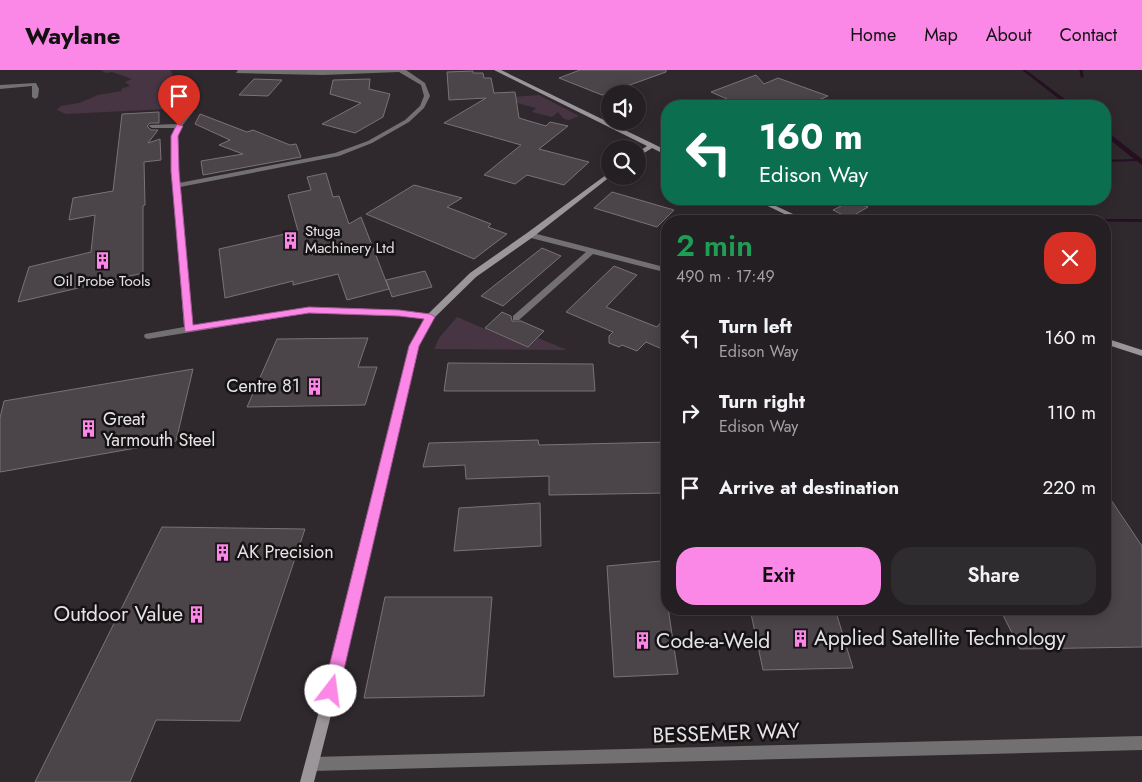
<!DOCTYPE html>
<meta charset="utf-8">
<style>
:root{--surface:#231f22;--page:#2f2c2f;--text:#f1f3f6;--muted:#a3a2a5;--line:#403d40;--accent:#fb87e6}
body{margin:0;font-family:Jost,sans-serif;background:var(--page);color:var(--text);height:100vh;display:flex;flex-direction:column;font-size:19px;white-space:nowrap}
*{box-sizing:border-box;margin:0}
p{font-size:16px;color:var(--muted)}
.icon{flex:none;width:28px;height:28px;fill:none;stroke:currentColor;stroke-width:2;stroke-linecap:round;stroke-linejoin:round}
.map{position:relative;flex:1;overflow:hidden}
.sheet{position:absolute;left:661px;top:145px;width:450px;height:400px;display:flex;flex-direction:column;background:var(--surface);border-radius:20px;box-shadow:0 2px 12px #0003,0 0 0 1px var(--line)}
.sheet>*{flex:none}
.banner{position:absolute;left:661px;top:30px;width:450px;height:105px;border-radius:20px;box-shadow:0 2px 12px #0003,0 0 0 1px var(--line);background:#0b6e4f;color:#fff;overflow:hidden}
.controls{position:absolute;left:601px;top:15px;display:grid;gap:10px}
.controls a{display:grid;place-items:center;width:45px;height:45px;border-radius:50%;background:var(--surface);box-shadow:0 2px 12px #0003,0 0 0 1px var(--line);font-size:25px}
.pin{position:absolute;display:grid;place-items:center;width:42px;height:42px;color:#fff;margin:-51px -21px;border-radius:50% 50% 50% 0;rotate:-45deg;box-shadow:0 0 5px #0007}
.pin .icon{rotate:45deg}
.me{position:absolute;width:55px;margin:-28px;rotate:15deg;stroke-linejoin:round;filter:drop-shadow(0 0 4px #0008)}
.turn{display:flex;align-items:center;gap:18px;height:105px;padding:0 15px;font-size:22px}
.turn .icon{width:65px;height:65px;stroke-width:2.5}
.turn b{display:block;font-size:35px;line-height:42px}
.round{display:grid;place-items:center;flex:none;width:52px;height:52px;border-radius:20px;background:var(--page)}
.overview{display:flex;align-items:center;justify-content:space-between;height:85px;padding:0 15px}
h1{font-size:30px;font-weight:600;line-height:38px;color:#1e9e55}
.button{display:flex;gap:10px;margin-top:auto;padding:10px 15px}
.button a{flex:1;height:58px;border-radius:20px;background:var(--accent);color:#111;font-size:20px;font-weight:600;line-height:58px;text-align:center}
.button a+a{background:var(--page);color:var(--text)}
ul{padding:0;list-style:none}
li{display:flex;align-items:center;gap:15px;height:75px;padding:0 15px}
li div{flex:1}
li b{display:block;font-size:19px}
li em{font-style:normal}
header{display:flex;align-items:center;gap:30px;box-sizing:border-box;height:70px;padding:0 25px;background:var(--accent);color:#111}
header strong{font-size:24px}
nav{display:flex;gap:28px;margin-inline-start:auto;font-size:18px}
.map>svg:first-child{display:block}
.green{fill:#473543}
.water{fill:#270f22}
.lines{fill:none;stroke-linecap:round;stroke-linejoin:round}
.stream{stroke:#270f22;stroke-width:3}
.building{fill:#4b4449;stroke:#797278}
.street{fill:#737072;fill-rule:evenodd}
.secondary{fill:#9b969a;fill-rule:evenodd}
.route{fill:#fb87e6;stroke:#a35896}
.labels{text-anchor:middle;dominant-baseline:central;stroke-width:5;stroke-linejoin:round;paint-order:stroke}
.far-poi-label{font-size:15px;fill:#e6e2e5;stroke:#161315;text-anchor:start}
.poi-label{font-size:18px;fill:#e6e2e5;stroke:#161315;text-anchor:start}
.near-poi-label{font-size:21px;fill:#e6e2e5;stroke:#161315;text-anchor:start}
.near-street-label{font-size:21px;fill:#e6e2e5;stroke:#161315}
</style>
<header>
<strong>Waylane</strong>
<nav><a>Home</a><a>Map</a><a>About</a><a>Contact</a></nav>
</header>
<div class="map">
<svg width="1142" height="712" viewBox="0 0 1142 712">
<rect width="100%" height="100%" fill="#2f292e"/>
<path class="green" d="M100,0H171L173,7L157,21L190,33L186,38L66,44L57,40L61,36L79,33L98,25L122,21L121,19L130,16L125,12L132,9L112,2L106,3Z
M539,25L579,46L569,50L564,49L558,42L552,47L532,42L536,38L497,28Z
M457,247L528,277L538,268L567,280L434,279L439,268Z"/>
<path class="water" d="M1022,0H1026L1066,30L1094,32H1069L1074,36H1068Z
M1105,60L1142,89V95L1137,91L1105,92V90L1134,89L1105,66Z
M988,149H1142V152L1002,150Z"/>
<g class="lines">
<path class="stream" d="M1081,0L1082,6"/>
</g>
<path class="building" d="M580,0H666V2L602,25L559,8Z
M473,1V3H483L484,8H491L494,23L515,22L519,48L546,56L550,52L568,56L539,79L589,92L564,115L527,105L515,114L484,105L521,75L444,53L486,28L449,30L447,2Z
M756,5L764,14L778,8L828,26L805,36H711L727,29L711,22Z
M254,9L282,10L268,26L239,25Z
M370,9L369,19L390,24L383,47L355,63L322,54L361,33L330,24L333,10Z
M159,42V53H150L147,56L151,60H158L148,73L160,69L161,90L144,92L145,135L143,136V203L18,232L29,197L91,182L95,145L69,150L73,128L113,121L122,44Z
M200,44L247,62L253,60L290,75L296,74L301,87L203,105L201,91L243,84L219,75L230,70L195,54Z
M326,103L333,127L339,126L349,154L361,147L389,219L347,230L338,204L293,215V211L225,228L219,179L298,161L288,125L311,120L307,107Z
M414,115L462,128L447,137L491,154L488,157L507,164L474,189L366,144Z
M612,122L674,140L657,157L594,138Z
M851,131L868,137L849,148L833,140Z
M542,178L561,186L503,236L481,226Z
M614,196L637,205L606,237L657,257L668,244V272L662,279L646,272L637,281L622,275L619,277L609,273V266L613,262L566,242Z
M425,201L432,217L392,227L386,210Z
M502,242L511,246L512,251H521L544,261L528,277L485,258Z
M368,268L358,297H377L365,335L247,337L277,269Z
M448,293L593,294L595,321H444Z
M193,299L176,371L0,402V348L4,331Z
M538,370L539,375L668,372V423L549,425V406L466,409L465,395L423,397L429,373Z
M1105,421L1142,476V577L1020,579L1000,539H1105Z
M540,433L541,476L454,481L459,438Z
M162,457L305,459L240,651L156,650L130,712H35Z
M661,491L678,604L614,607L607,496Z
M385,527H492L484,626L364,628Z
M750,539H835L853,598L763,600Z"/>
<g class="lines">
<path class="street" d="M238,0H406L425,13L430,26L424,38L409,52L372,73L339,86L180,117L192,256L309,237L399,240L430,244L434,247L433,249L399,246L309,243L148,269L145,268L144,266L145,264L184,257L172,101V66L175,58H152L149,56L150,55L177,54L188,41L193,42L182,56L178,66L179,113L335,83L368,71L405,50L420,36L424,26L421,15L399,2L323,5L236,3Z
M36,13L39,19L38,27L35,29L32,27V16L0,19V15Z
M527,163H533L668,198V203L593,184L519,250H513V246L586,182L527,167Z
M1142,666V680L312,701L307,699L305,694L307,689L312,687Z"/>
<path class="secondary" d="M494,0H501L668,81V86L652,78L638,87V82L647,76Z
M610,102L611,106L533,167L476,207L433,249L418,276L356,547L314,712H300L344,547L410,276L427,245L470,203L527,163Z
M753,129H761L808,151H799Z
M1105,268L1142,280V286L1105,274Z"/>
</g>
<path class="route" d="M177,54L183,56L178,66L179,101L193,255L309,237L399,240L430,244L435,247L419,276L339,621L336,626L331,628L326,626L323,621L409,276L424,249L399,246L309,243L185,262L171,101V66Z"/>
<defs>
<symbol id="building-bare" viewBox="-9 -9 18 18"><path d="M-4-6H4V6H1V3H-1V6H-4ZM-2.5-4.3h1.7v1.8h-1.7ZM.8-4.3h1.7v1.8H.8ZM-2.5-1h1.7V.8h-1.7ZM.8-1h1.7V.8H.8Z" fill="#fb87e6" stroke="#161315" stroke-width="2.5" paint-order="stroke"/></symbol>
</defs>
<g fill-rule="evenodd">
<use href="#building-bare" x="278" y="158" width="25" height="25"/>
<use href="#building-bare" x="90" y="178" width="25" height="25"/>
<use href="#building-bare" x="302" y="304" width="25" height="25"/>
<use href="#building-bare" x="76" y="346" width="25" height="25"/>
<use href="#building-bare" x="210" y="470" width="25" height="25"/>
<use href="#building-bare" x="184" y="532" width="25" height="25"/>
<use href="#building-bare" x="788" y="556" width="25" height="25"/>
<use href="#building-bare" x="630" y="558" width="25" height="25"/>
</g>
<g class="labels">
<g class="far-poi-label">
<text x="305" y="161">Stuga<tspan x="305" dy="17">Machinery Ltd</tspan></text>
<text x="102" y="211" text-anchor="middle">Oil Probe Tools</text>
</g>
<g class="poi-label">
<text x="300" y="316" text-anchor="end">Centre 81</text>
<text x="103" y="349">Great<tspan x="103" dy="21">Yarmouth Steel</tspan></text>
<text x="237" y="482">AK Precision</text>
</g>
<g class="near-poi-label">
<text x="183" y="544" text-anchor="end">Outdoor Value</text>
<text x="814" y="568">Applied Satellite Technology</text>
<text x="656" y="571">Code-a-Weld</text>
</g>
<g class="near-street-label">
<text transform="translate(726 663) rotate(-2)">BESSEMER WAY</text>
</g>
</g>
</svg>
<div class="controls">
<a><svg class="icon" aria-label="sound" viewBox="0 0 24 24"><path d="M4 9h4l5-4v14l-5-4H4zM17 9q2 3 0 6"/></svg></a>
<a><svg class="icon" aria-label="search" viewBox="0 0 24 24"><circle cx="10" cy="10" r="6"/><path d="M15 15l6 6"/></svg></a>
</div>
<div class="pin" style="left:179px;top:56px;background:#d93025"><svg class="icon" aria-label="arrive" viewBox="0 0 24 24"><path d="M6 21V4h12l-3 4 3 4H6"/></svg></div>
<svg class="me" style="left:331px;top:621px" viewBox="-20 -20 40 40"><circle r="19" fill="#fff"/><path d="M0-13L10 11 0 6-10 11z" fill="#fb87e6"/></svg>
<div class="banner">
<div class="turn"><svg class="icon" aria-label="left" viewBox="0 0 24 24"><path d="M17 20v-9H6M10 6l-5 5 5 5"/></svg><div><b>160 m</b>Edison Way</div></div>
</div>
<section class="sheet">
<div class="overview"><div><h1>2 min</h1><p>490 m · 17:49</p></div><a class="round" style="background:#d93025;color:#fff"><svg class="icon" aria-label="close" viewBox="0 0 24 24"><path d="M6 6l12 12M18 6L6 18"/></svg></a></div>
<ul>
<li><svg class="icon" aria-label="left" viewBox="0 0 24 24"><path d="M17 20v-9H6M10 6l-5 5 5 5"/></svg><div><b>Turn left</b><p>Edison Way</p></div><em>160 m</em></li>
<li><svg class="icon" aria-label="right" viewBox="0 0 24 24"><path d="M7 20v-9h11M14 6l5 5-5 5"/></svg><div><b>Turn right</b><p>Edison Way</p></div><em>110 m</em></li>
<li><svg class="icon" aria-label="arrive" viewBox="0 0 24 24"><path d="M6 21V4h12l-3 4 3 4H6"/></svg><div><b>Arrive at destination</b></div><em>220 m</em></li>
</ul>
<div class="button"><a>Exit</a><a>Share</a></div>
</section>
</div>
